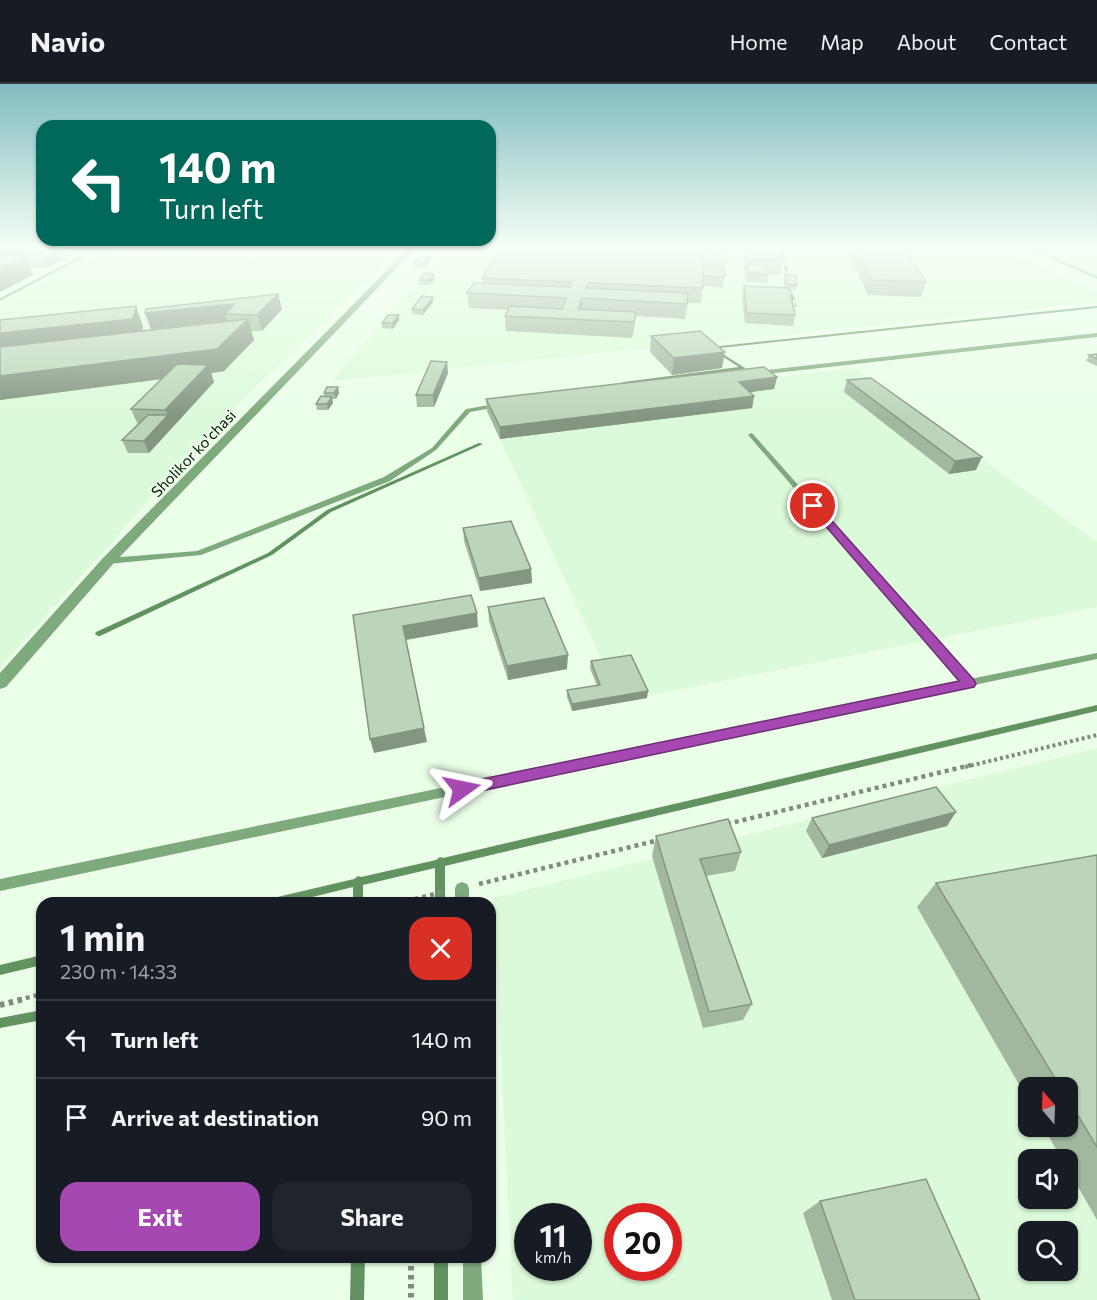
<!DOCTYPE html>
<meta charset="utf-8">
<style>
:root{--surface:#171b24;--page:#20242c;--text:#f1f3f6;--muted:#9ea1a6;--line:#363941;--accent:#a648b1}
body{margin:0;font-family:Commissioner,sans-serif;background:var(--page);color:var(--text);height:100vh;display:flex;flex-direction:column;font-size:22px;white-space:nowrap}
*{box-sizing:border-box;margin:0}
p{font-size:20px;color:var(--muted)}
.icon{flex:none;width:33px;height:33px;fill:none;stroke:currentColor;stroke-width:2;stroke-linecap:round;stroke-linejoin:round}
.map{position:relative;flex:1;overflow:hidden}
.sheet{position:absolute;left:36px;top:813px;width:460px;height:366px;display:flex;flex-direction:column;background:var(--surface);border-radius:18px;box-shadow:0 2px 4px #0004}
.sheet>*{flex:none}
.top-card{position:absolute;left:36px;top:36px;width:460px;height:126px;border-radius:18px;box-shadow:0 2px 4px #0004;background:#00695c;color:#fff;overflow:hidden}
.needle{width:39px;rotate:341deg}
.controls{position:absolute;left:1018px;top:993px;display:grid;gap:12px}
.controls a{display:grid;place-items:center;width:60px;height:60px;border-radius:12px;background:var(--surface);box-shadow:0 2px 4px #0004;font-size:30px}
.speed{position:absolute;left:514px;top:1119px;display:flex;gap:12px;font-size:30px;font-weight:700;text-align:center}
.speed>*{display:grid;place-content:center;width:78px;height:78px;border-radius:50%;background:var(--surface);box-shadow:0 2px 4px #0004;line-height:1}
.speed small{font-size:15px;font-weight:400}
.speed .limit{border:9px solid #d22;background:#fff;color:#111}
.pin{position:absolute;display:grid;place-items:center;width:51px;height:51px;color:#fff;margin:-26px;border:3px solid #fff;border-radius:50%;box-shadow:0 2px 6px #0007}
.me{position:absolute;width:66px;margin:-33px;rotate:78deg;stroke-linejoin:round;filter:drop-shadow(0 0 4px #0008)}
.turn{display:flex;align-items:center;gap:21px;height:126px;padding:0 24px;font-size:27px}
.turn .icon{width:78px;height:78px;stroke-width:2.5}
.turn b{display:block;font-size:42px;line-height:51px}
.round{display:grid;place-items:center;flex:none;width:63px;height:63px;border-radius:18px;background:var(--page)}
.headline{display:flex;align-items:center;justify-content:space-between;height:102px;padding:0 24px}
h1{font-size:36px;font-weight:700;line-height:45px}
.action{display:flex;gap:12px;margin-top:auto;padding:12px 24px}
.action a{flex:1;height:69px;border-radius:18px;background:var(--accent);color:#fff;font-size:24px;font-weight:700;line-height:69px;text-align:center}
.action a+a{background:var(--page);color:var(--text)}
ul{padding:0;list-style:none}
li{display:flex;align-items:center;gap:18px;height:78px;padding:0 24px;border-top:2px solid var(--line)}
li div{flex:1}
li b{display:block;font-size:22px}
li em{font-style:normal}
header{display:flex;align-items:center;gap:36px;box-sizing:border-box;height:84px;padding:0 30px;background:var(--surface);border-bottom:2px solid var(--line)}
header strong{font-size:28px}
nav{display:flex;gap:33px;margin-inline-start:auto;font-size:21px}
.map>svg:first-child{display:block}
.built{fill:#dbfad9;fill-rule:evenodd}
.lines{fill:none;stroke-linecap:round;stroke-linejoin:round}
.stream{fill:#629260;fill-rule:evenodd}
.path-far2{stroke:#7f8d7e;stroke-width:4;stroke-dasharray:3 3;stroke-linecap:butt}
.path-far1{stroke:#7f8d7e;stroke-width:4.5;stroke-dasharray:4 4;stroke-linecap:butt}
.path{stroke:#7f8d7e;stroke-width:6;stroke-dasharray:4.5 4.5;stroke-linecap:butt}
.service{fill:#7faa7d;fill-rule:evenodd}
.tertiary{fill:#7faa7d;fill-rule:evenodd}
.rail-casing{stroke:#596658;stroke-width:3}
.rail{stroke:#eafee8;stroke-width:2;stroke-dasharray:6;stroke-linecap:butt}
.wall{fill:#a2b7a0;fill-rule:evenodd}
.shaded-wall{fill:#849582}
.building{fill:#bcd5ba;stroke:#849582;stroke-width:1.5}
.route{fill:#a648b1;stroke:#6c2f73;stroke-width:1.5}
.labels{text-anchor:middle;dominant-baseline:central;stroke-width:4.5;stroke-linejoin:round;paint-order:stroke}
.far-street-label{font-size:15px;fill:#0a130a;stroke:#eafee8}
</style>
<header>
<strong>Navio</strong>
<nav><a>Home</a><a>Map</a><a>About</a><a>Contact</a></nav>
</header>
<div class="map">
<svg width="1097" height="1216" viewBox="0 0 1097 1216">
<rect width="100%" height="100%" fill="#eafee8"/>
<path class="built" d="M200,164H399L210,347L0,584V220L92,171Z
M447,164H1000L1097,208V218L332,297Z
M1033,164H1097V193Z
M855,284L1097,458V523L621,617L487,327Z
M1097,664V1216H513L493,814ZM1029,1004H1068V1042H1029ZM1029,1076H1068V1114H1029ZM528,1132H579V1184H528ZM618,1132H669V1184H618ZM1029,1148H1068V1186H1029Z"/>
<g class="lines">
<path class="stream" d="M1097,222V224L711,265L709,264L711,263Z
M718,267L745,284L743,285L624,300L622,299L624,298L739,283L717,269L716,268Z
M479,359L483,360L331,428L272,471L100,552H98L95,550L96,548L268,469L327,426Z
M1097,621V627L445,782V819H435V784L363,801V819H353V803L288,819H264L266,816L269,815L354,795L358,792L361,793L436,776L440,773L443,774Z
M42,871V881L0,891V881Z
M42,926V936L0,944V934Z
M351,1173H365L364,1216H350Z
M434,1173H448V1216H434Z"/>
<path class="path-far2" d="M965,683L1097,651"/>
<path class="path-far1" d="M727,740L971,681
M479,800L659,756
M399,819L443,808
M18,916L42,910"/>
<path class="path" d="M0,921L24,915
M411,1173V1216"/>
<path class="service" d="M139,164H160L51,173L49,172Z
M1027,164H1033L1097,192V195Z
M81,172L85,173L0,217V214Z
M1097,249V253L758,291L755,289L758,287Z
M501,319L504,321L503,322L470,328L436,366L390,397L201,471L108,480L104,477L108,474L197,467L384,393L432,364L466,325Z
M751,349L753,350L970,595L1097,569V575L0,807V795L960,597L749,352L748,351Z
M462,798L467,800L469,804V819H455V804L457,800Z
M463,1173H481L483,1216H463Z"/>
<path class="tertiary" d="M409,164H416L113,480L6,603L0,605V589L103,474Z"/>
<defs>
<path id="rail" d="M781,164L789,196
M789,205L795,221"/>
</defs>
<use href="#rail" class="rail-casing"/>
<use href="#rail" class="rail"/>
</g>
<path class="wall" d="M0,164H49L47,166L64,175L47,184H30L33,191L0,208ZM27,168L28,170L24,172H19L23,171Z
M450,164H465L464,165Z
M705,164L726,180L723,203L703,202L701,219H688L685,235L635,232L632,254L506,247L505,232L508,226L469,224L467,209L483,199L482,194L703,186V174Z
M744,164H779L783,177L780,191L769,190L767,199L746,198L742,172Z
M846,164H903L926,198L921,213L868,211Z
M430,173V177L425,183H414L413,178Z
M434,190L435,195L429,201H419V196Z
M785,191L797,201L796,206L789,205L795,231L793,242L745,239L742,212L744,202L785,204L784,196Z
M278,210L282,225L262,247H251L254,256L224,287L211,289L214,298L149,369H128L122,356L138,341L131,325L162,295L0,316L143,242V247L227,237L151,245L145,229Z
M433,218L423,231L412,230V225Z
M399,236L393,245L382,244V239Z
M651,252L722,284L672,291L650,268Z
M1097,270V282L1086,277L1089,271Z
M448,289L434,323H417L416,311Z
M777,293L774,305L750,308L754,312L752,324L500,355L487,327L486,315Z
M847,296L976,386L949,390L844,308Z
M324,309H339L336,315H332L333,319L328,326H317L316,320L325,313Z
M463,444L531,485L532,499L480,507L464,457Z
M488,523L567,585L508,596L489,537Z
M591,577L647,614L572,627L567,613V606L597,602L590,584Z
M812,734L947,742L822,774L806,747Z
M656,752L741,768L735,787L706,792L752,920L743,936L703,944L652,772Z
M1097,771V1136L1068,1085V1076H1062L1043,1042H1068V1004H1029V1018L917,823L936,799Z
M820,1117L980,1216H832L803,1129Z"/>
<path class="shaded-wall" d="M8,164H30L23,171L0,176V165Z
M60,166L64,175L47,184L42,175Z
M25,172L33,191L0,208V184Z
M430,173V177L425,183L424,179Z
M434,190L435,195L429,201V196Z
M278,210L282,225L262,247L257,231Z
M433,213V218L423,231V226Z
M582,214V230L578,225Z
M234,220L225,230L227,237L151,245L145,229Z
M136,222L143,242L141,256L0,272V249Z
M636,228L634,244L632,254L634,238Z
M399,231V236L393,245L392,239Z
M248,235L254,256L224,287L211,289L214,298L149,369L144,357L168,331L165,326L200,290L0,316V292Z
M725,268L722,284L672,291L674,274Z
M447,278L448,289L434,323L433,311Z
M777,293L774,305L737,310L739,298Z
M338,303L339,309L336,315L334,309Z
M754,312L752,324L500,355V343Z
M332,313L333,319L328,326L327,320Z
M982,373L976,386L949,390L955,377Z
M531,485L532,499L480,507L479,494Z
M477,529L478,543L406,556L403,542Z
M568,571L567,585L508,596L507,582Z
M648,607L647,614L572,627V620Z
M424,644L427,658L374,669L370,655Z
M956,728L947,742L822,774L829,761Z"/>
<path class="building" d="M31,164H41L36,167H27Z
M502,164H703V204L588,199L586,204L688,209L687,220L582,214L578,225L636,228L634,238L505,232L510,222L562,225L566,214L467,209L474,199L570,203L572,198L482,194Z
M705,164L725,165L726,180L705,179Z
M746,164H779L783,177L747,175Z
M856,164H903L926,198L872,196Z
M39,165L60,166L42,175L26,174L24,172Z
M0,172H25L0,184Z
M419,172L430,173L424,179L413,178Z
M747,180L767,181L769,190L748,189Z
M703,186H724L725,193L703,192Z
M424,189L434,190L429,196H419Z
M785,191H796L797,201L786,200Z
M744,202L789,204L795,231L747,229Z
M278,210L257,231L225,230L234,220L145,229L146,225Z
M422,212L433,213L423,226L412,225Z
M136,222L133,235L0,249V236Z
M388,231H399L392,239H382Z
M248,235L217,265L0,292V263Z
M700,247L725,268L674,274L651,252Z
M1097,270V275L1089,271Z
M431,277L447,278L433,311H416Z
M177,280L208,281L165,326L131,325Z
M764,283L777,293L739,298L754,312L500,343L486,315Z
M871,294L982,373L955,377L847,296Z
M327,303H338L334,309H324Z
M321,312L332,313L327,320H316Z
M148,331H168L144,357L122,356Z
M511,437L531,485L479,494L463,444Z
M471,511L477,529L403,542L424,644L370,655L353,531Z
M544,514L568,571L507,582L488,523Z
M631,571L648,607L572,620L567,606L600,601L591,577Z
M936,703L956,728L829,761L812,734Z
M728,735L741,768L700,775L752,920L709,928L656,752Z
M1097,771V1063L1068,1015V1004H1061L936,799Z
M926,1095L980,1216H855L820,1117Z"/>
<linearGradient id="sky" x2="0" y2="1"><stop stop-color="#81bcc0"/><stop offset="0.49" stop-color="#f6fff5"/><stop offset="1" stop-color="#f6fff5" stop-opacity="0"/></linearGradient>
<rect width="1097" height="334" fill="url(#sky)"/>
<path class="route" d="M810,420H817L974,596L976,600L974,603L462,711L456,709L454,705L456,701L462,699L959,597L810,424Z"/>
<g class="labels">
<g class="far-street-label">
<text transform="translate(193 369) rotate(-46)">Sholikor ko'chasi</text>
</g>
</g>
</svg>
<div class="controls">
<a><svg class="needle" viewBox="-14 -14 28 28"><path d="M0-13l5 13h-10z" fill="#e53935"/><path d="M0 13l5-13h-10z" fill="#9ea1a6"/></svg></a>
<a><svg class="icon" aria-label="sound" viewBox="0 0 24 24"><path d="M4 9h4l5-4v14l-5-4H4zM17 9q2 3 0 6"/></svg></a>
<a><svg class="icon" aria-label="search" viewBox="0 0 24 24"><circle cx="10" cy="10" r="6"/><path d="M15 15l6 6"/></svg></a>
</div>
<div class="speed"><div>11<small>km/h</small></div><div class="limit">20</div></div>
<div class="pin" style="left:813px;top:422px;background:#d93025"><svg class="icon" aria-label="arrive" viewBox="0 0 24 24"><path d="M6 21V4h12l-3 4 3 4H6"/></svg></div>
<svg class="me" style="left:462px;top:705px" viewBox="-20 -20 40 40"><path d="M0-17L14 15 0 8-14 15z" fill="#a648b1" stroke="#fff" stroke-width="4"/></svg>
<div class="top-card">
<div class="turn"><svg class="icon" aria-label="left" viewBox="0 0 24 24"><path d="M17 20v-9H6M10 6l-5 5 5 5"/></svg><div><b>140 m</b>Turn left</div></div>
</div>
<section class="sheet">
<div class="headline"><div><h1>1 min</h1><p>230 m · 14:33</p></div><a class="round" style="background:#d93025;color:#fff"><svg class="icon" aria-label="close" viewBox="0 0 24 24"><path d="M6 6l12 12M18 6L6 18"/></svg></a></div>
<ul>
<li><svg class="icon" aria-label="left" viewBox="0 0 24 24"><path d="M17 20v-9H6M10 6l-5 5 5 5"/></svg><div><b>Turn left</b></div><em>140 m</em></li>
<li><svg class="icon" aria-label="arrive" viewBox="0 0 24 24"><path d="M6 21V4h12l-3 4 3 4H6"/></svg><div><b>Arrive at destination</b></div><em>90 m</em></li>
</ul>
<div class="action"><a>Exit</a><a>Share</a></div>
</section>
</div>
